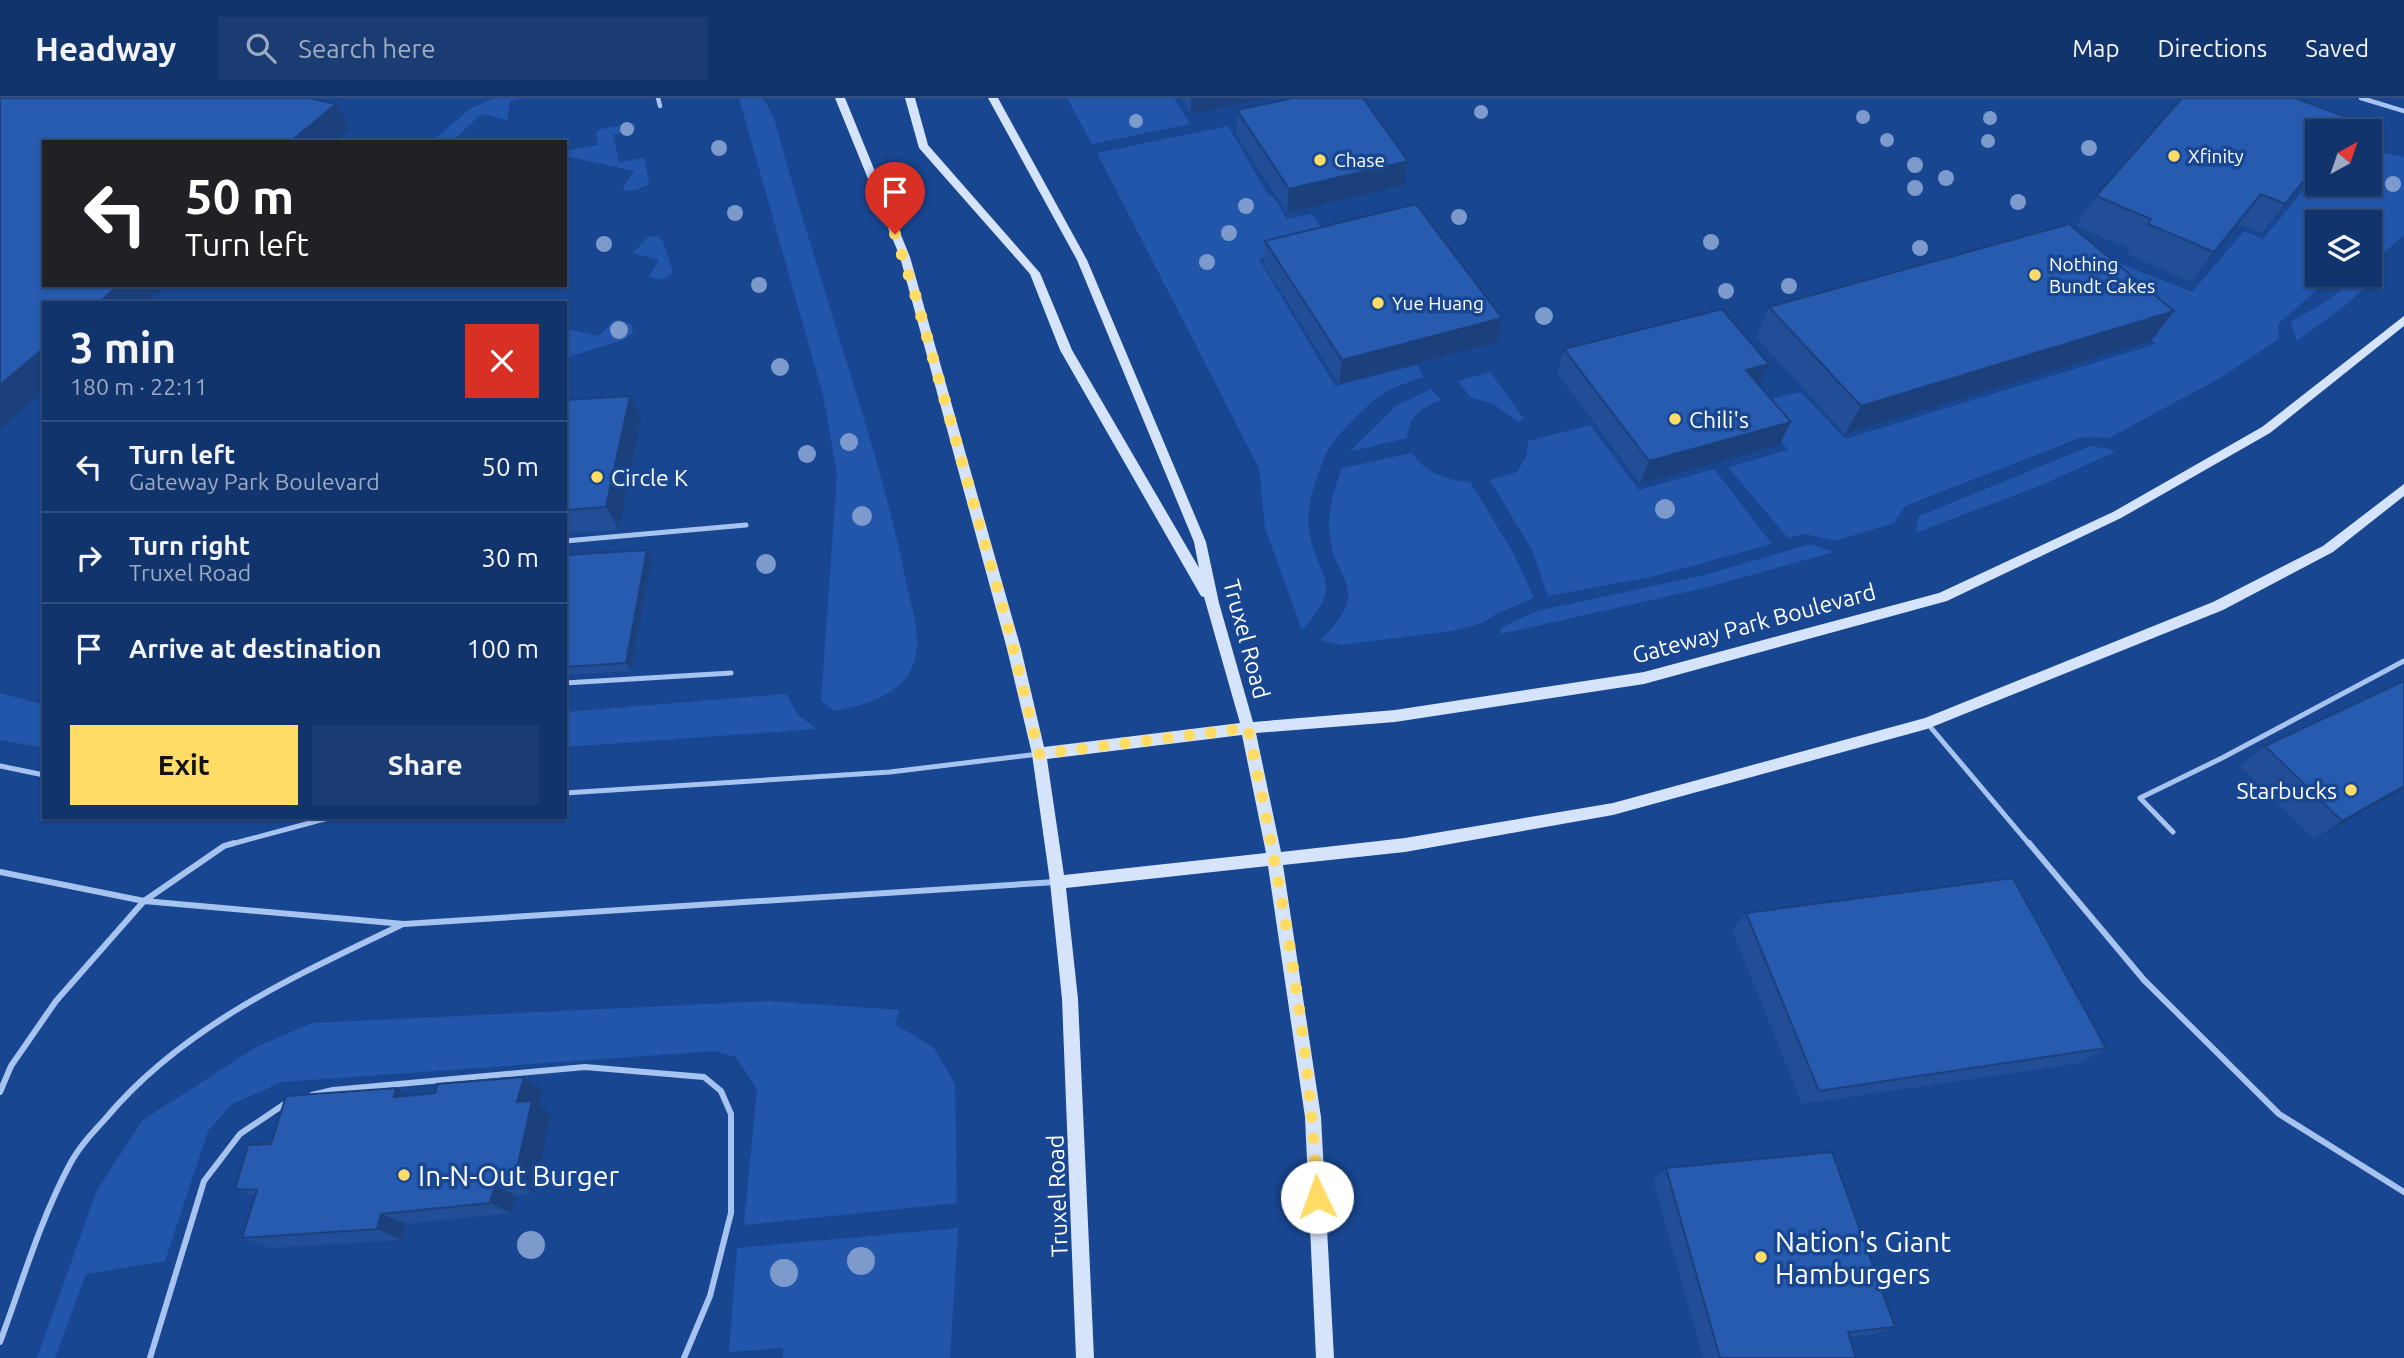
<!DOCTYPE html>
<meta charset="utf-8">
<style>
:root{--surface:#12346d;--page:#1b3c72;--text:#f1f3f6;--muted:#9caac2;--line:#314f80;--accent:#ffdc66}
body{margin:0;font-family:Ubuntu,sans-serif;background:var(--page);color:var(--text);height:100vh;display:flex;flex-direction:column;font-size:26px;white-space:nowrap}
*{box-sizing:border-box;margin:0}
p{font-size:23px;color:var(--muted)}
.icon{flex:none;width:38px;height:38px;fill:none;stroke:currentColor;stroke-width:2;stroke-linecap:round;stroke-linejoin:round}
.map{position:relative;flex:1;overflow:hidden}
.drawer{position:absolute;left:42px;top:203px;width:525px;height:518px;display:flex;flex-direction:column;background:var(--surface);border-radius:0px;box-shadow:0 2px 5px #0004,0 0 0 2px var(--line)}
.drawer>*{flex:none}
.hud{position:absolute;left:42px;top:42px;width:525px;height:147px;border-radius:0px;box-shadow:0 2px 5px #0004,0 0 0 2px var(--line);background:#202124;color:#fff;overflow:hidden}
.needle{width:46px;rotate:40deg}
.buttons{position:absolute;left:2305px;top:21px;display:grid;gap:14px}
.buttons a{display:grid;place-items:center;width:77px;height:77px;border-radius:0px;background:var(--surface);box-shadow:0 2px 5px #0004,0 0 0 2px var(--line);font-size:35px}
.pin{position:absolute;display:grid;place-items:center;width:60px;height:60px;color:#fff;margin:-72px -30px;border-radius:50% 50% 50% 0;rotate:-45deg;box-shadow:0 0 7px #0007}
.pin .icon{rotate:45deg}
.me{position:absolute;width:77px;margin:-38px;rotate:357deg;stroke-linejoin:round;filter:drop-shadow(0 0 5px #0008)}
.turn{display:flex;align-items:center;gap:24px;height:147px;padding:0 28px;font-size:32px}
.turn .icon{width:91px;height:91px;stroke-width:2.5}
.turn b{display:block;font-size:49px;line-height:60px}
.round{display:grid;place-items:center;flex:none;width:74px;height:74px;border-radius:0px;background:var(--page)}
.headline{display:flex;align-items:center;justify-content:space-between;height:119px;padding:0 28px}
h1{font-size:42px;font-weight:700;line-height:52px}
.cta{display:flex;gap:14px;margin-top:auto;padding:14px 28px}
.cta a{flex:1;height:80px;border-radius:0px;background:var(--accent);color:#111;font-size:28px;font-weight:700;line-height:80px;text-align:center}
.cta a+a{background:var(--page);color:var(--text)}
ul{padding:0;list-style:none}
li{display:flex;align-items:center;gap:21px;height:91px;padding:0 28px;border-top:2px solid var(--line)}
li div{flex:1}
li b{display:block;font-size:26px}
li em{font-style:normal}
header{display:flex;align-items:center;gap:42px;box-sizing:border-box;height:98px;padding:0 35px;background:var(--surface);border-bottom:2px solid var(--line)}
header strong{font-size:33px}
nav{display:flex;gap:38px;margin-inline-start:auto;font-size:24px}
.search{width:490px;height:63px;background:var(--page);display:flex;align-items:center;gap:18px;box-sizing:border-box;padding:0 24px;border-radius:0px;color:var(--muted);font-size:26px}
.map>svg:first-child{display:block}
.green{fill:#2156ab}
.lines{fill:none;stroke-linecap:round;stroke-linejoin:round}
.lane-far2{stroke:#a7c3f0;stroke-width:4.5}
.lane-far1{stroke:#a7c3f0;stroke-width:5}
.lane{stroke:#a7c3f0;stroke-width:6}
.secondary{fill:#d5e3fb;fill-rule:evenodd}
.tree{fill:#7c9acb}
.wall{fill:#224e97}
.shaded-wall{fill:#1b407b}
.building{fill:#275bb0;stroke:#1b407b;stroke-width:2}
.route{stroke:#ffdc66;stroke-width:12;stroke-dasharray:0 21.6}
.poi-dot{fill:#ffdc66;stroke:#184691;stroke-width:2.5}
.labels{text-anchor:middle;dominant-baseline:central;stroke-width:7;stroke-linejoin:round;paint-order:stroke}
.far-poi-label{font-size:19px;fill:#fff;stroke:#184691;text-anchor:start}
.poi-label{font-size:23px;fill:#fff;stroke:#184691;text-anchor:start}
.street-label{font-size:23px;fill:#fff;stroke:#184691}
.near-poi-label{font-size:28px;fill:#fff;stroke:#184691;text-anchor:start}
</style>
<header>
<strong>Headway</strong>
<div class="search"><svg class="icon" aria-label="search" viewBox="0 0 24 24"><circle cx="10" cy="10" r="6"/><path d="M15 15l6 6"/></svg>Search here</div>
<nav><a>Map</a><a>Directions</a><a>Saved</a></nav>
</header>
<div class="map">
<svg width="2404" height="1260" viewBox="0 0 2404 1260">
<rect width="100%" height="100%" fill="#184691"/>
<path class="green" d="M494,0H526L510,3L507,22L481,16L452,44L432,43L470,11Z
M739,0H763L774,20C788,72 804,125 820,177C851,281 886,382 907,488C912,512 923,543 913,567C901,598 864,607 835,613L821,603L837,376L823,297Z
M1067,0H1174L1190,26L1092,46Z
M635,25L636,31L613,37L619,64L644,60L649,83L648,87L636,92H622L634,73L565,58V53L598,47L596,34L601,31Z
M1228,28L1268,97L1274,100L1287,121L1312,116L1329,142L1259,161L1335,288L1417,267L1424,279C1413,283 1399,287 1389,292C1371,302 1333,339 1325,358C1316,379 1306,408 1309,430C1315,482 1348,482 1302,532L1265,430L1259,370L1097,55Z
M2370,52L2404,59V137L2377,161L2370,162V124H2317V177H2334L2278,226L2279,241L2222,279L2109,340L2082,339L1905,408L1894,425L1835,443L1805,436L1788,440L1728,369L1788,352L1765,325V302L1801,294L1845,341L2156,246L2058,160L2110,162L2192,194L2244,133L2263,141L2317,76V86H2370Z
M657,138L663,143L673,175C666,182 659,184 649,178L659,162L633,155L648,139Z
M2384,172L2347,206L2297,243L2291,224L2330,201L2357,177Z
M615,221L631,226L633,235L623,242L565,260V233L568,231L599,238Z
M1490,274L1524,321L1518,324L1492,305L1471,300L1458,283Z
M1431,291L1441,302C1421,309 1409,319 1407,340L1349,354L1396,308Z
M1590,327L1639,392L1714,371L1772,446L1651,479L1548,498L1532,452L1490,382L1517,374L1526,359L1528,343Z
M2091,348L2110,351L2115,354L2039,388L1915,435L1919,418Z
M1412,355C1426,375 1445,382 1470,384L1514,456L1534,500L1496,516L1482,525L1453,533L1340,547L1321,542C1331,530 1345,518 1348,501C1350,487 1340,473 1335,460C1324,426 1330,402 1342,370Z
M1811,446L1834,454L1700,491L1501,536L1500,530L1537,513L1704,477Z
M0,595L44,607V650L0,642Z
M786,596L798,617L817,631L565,649V614Z
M769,903L900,912L895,926L934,950L955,986L957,1105L744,1127L757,991L736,959L715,953L282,984L232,1006L208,1033L165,1163L86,1176L55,1260H37L97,1092L143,1022L258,948L313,925Z
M958,1130L950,1260H783V1250L729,1254L737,1150Z"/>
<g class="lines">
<path class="lane-far2" d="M658,0L660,8
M2361,0L2404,13"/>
<path class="lane-far1" d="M565,443L746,427
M565,585L731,575
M1927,625L2030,747
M0,668L44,677
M565,695L890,674L1039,656
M2173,734L2140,700L2222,660L2404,563
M228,747L332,719"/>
<path class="lane" d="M2029,745L2144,882L2279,1016L2404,1094
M0,774L144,803L404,826L1056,784
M0,994L11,968L56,903L144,803L224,748L234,745
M312,997L333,992L585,969L704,979L721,993L731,1016V1115L710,1198L684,1260
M0,1244C22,1185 40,1122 70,1066C79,1049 93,1034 106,1020C183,928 295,878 401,827
M150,1260L204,1083L240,1036L289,1003"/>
<path class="secondary" d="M835,0H845L910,159L1021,551L1044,649L1240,625L1204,499L1201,498L1060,252L1030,176L919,50L905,0H915L928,47L1040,175L1072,252L1199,470L1194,444L1077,162L988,0H998L1087,162L1206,444L1219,505L1253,624L1395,612L1644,574L1939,495L2113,414L2262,329L2404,218V228L2270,335L2121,420L1947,503L1644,586L1395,624L1256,635L1281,754L1405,740L1613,705L1925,620L2213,504L2323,448L2404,386V398L2333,454L2223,512L1927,631L1613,717L1405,754L1283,767L1321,1019L1334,1260H1316L1305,1019L1268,768L1066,790L1078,901L1094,1260H1076L1062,901L1050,784L1032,656L1007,551L900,159ZM1242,637L1266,755L1064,777L1047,661Z"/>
</g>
<g class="tree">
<circle cx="1481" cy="14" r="7"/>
<circle cx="1863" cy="19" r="7"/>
<circle cx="1990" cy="20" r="7"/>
<circle cx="1136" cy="23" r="7"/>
<circle cx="627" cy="31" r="7"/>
<circle cx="1887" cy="42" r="7"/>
<circle cx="1988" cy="43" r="7"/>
<circle cx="719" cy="50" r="8"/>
<circle cx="2089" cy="50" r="8"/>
<circle cx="1915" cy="67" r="8"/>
<circle cx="1946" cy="80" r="8"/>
<circle cx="2393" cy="86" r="8"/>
<circle cx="1915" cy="90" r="8"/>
<circle cx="2018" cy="104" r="8"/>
<circle cx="1246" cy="108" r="8"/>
<circle cx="735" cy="115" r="8"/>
<circle cx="1459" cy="119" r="8"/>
<circle cx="1229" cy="135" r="8"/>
<circle cx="1711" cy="144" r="8"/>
<circle cx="604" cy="146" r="8"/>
<circle cx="1920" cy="150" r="8"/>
<circle cx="1207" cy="164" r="8"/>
<circle cx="759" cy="187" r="8"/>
<circle cx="1789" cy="188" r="8"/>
<circle cx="1726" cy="193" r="8"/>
<circle cx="1544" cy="218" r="9"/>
<circle cx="619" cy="232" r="9"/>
<circle cx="780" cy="269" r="9"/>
<circle cx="849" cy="344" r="9"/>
<circle cx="807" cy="356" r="9"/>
<circle cx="1665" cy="411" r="10"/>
<circle cx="862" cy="418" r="10"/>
<circle cx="766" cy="466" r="10"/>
<circle cx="531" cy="1147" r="14"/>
<circle cx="861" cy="1163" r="14"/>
<circle cx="784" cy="1175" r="14"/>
</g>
<path class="wall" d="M1181,0H1267L1191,16Z
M1237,12L1408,63L1405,87L1287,115L1236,36Z
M2317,69L2262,135L2238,126L2191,184L2127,156L2130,151L2076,128L2096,98Z
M1265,143L1502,220L1497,244L1339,286L1264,167Z
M1769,209L2174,213L2151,243L1845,336L1756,239Z
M1564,251L1759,287L1791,324L1779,347L1640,386L1557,275Z
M630,298L641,321L619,432L565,435V302Z
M647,452L652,460L631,573L565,577V457Z
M2404,583V691L2314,741L2240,668L2265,648Z
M1746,815L2106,950L2081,965L1802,1006L1732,832Z
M524,979L543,993L539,1008L551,1017L534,1095L516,1098L511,1115L406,1126L402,1142L270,1150L242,1140L255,1099L235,1091L271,1046L435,995Z
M1666,1070L1895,1229L1874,1236L1849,1239L1856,1260H1703L1653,1082Z"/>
<path class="shaded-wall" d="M1191,0H1267L1191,16Z
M336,6L350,30L334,44H290Z
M1408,63L1405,87L1287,115L1289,91Z
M2317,67V69L2262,135L2285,106Z
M2261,96L2238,126L2191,184L2214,154Z
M119,187H167L147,205H98Z
M2174,213L2151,243L1845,336L1861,308Z
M1502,220L1497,244L1339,286L1342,262Z
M44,250V293L0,331V287Z
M1769,266L1758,289L1746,272Z
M630,298L641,321L619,432L606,409Z
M1791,324L1779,347L1640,386L1649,363Z
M647,452L652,460L631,573L626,565Z
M2404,688V691L2314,741L2342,723Z
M524,979L543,993L539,1008L551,1017L534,1095L514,1084L517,1004Z
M396,990L419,1003L394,999Z
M495,1087L516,1098L511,1115L490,1105Z
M381,1116L406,1126L402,1142L377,1131Z"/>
<path class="building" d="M0,0H309L336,6L290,44H44V187H119L98,205H44V250L0,287Z
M1293,0H1363L1408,63L1289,91L1237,12Z
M2182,0H2295L2355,22L2345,33H2317V67L2285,106L2261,96L2214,154L2148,126L2151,121L2096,98Z
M1416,106L1502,220L1342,262L1265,143Z
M2069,126L2174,213L1861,308L1769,209Z
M1722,211L1769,266L1746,272L1791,324L1649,363L1564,251Z
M630,298L606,409L565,412V302Z
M647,452L626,565L565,569V457Z
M2404,583V688L2342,723L2265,648Z
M2013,780L2106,950L1819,993L1746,815Z
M524,979L517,1004L532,1003L514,1084L495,1087L490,1105L381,1116L377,1131L242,1140L257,1092L235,1091L248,1047L271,1046L286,998L396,990L394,999L435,995L437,986Z
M1832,1054L1895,1229L1848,1234L1856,1260H1720L1666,1070Z"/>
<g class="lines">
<path class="route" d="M895,136L915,196L1007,525L1039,656L1248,630C1280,784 1310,941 1317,1099"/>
</g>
<g class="poi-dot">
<circle cx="2174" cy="58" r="7"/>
<circle cx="1320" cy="62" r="7"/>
<circle cx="2035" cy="177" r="7"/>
<circle cx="1378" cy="205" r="7"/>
<circle cx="1675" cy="321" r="7"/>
<circle cx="597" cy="379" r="7"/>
<circle cx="2351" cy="692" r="7"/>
<circle cx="404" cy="1077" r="7"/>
<circle cx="1761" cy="1159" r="7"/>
</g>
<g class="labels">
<g class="far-poi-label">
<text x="2188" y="58">Xfinity</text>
<text x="1334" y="62">Chase</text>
<text x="2049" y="166">Nothing<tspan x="2049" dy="22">Bundt Cakes</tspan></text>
<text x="1392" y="205">Yue Huang</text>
</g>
<g class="poi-label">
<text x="1689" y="321">Chili's</text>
<text x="611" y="379">Circle K</text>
<text x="2337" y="692" text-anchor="end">Starbucks</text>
</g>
<g class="street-label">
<text transform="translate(1754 525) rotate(-15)">Gateway Park Boulevard</text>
<text transform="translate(1247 541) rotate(75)">Truxel Road</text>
<text transform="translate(1057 1098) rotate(-92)">Truxel Road</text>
</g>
<g class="near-poi-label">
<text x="418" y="1077">In-N-Out Burger</text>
<text x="1775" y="1143">Nation's Giant<tspan x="1775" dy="32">Hamburgers</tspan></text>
</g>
</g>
</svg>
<div class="buttons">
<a><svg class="needle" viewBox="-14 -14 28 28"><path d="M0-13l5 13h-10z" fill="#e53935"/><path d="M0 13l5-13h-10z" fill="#9caac2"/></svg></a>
<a><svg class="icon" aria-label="layers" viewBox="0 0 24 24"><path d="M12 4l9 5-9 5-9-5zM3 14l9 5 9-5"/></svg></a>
</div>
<div class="pin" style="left:895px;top:136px;background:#d93025"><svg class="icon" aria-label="arrive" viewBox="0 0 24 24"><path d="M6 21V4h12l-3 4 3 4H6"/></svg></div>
<svg class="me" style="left:1317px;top:1099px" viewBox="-20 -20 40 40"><circle r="19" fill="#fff"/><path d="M0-13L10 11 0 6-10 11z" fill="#ffdc66"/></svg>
<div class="hud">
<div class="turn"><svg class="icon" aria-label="left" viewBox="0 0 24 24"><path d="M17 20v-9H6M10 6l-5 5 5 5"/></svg><div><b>50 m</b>Turn left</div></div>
</div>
<section class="drawer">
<div class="headline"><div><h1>3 min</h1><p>180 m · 22:11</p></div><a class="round" style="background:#d93025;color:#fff"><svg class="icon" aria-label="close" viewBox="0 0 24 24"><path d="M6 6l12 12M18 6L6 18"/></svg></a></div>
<ul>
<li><svg class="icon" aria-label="left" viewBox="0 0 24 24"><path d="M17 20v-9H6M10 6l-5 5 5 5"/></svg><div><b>Turn left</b><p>Gateway Park Boulevard</p></div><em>50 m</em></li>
<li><svg class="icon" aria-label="right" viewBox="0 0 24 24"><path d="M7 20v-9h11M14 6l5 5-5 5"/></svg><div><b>Turn right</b><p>Truxel Road</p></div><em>30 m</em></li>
<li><svg class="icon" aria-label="arrive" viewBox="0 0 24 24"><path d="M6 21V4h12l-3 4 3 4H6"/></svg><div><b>Arrive at destination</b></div><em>100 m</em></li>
</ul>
<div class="cta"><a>Exit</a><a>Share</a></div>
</section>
</div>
